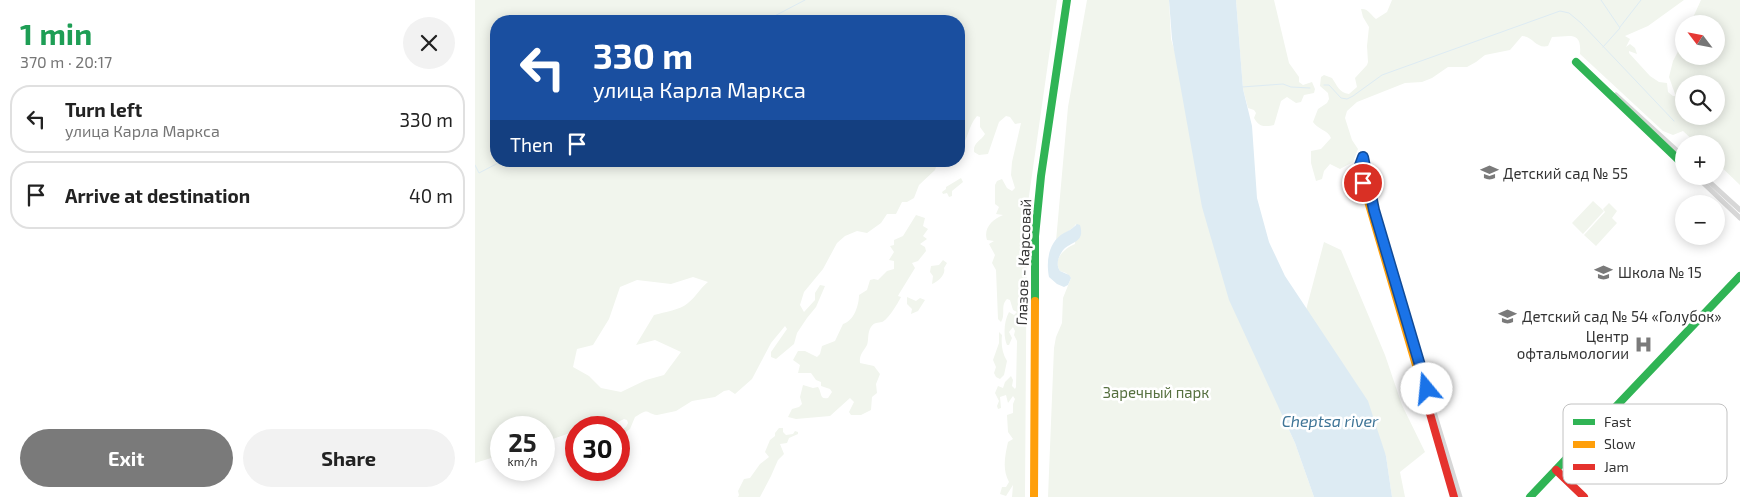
<!DOCTYPE html>
<meta charset="utf-8">
<style>
:root{--surface:#fff;--page:#f2f2f2;--text:#222;--muted:#767676;--line:#e0e0e0;--accent:#7a7a7a}
body{margin:0;font-family:"Exo 2",sans-serif;background:var(--page);color:var(--text);height:100vh;display:flex;flex-direction:column;font-size:19px;white-space:nowrap}
*{box-sizing:border-box;margin:0}
p{font-size:16px;color:var(--muted)}
.icon{flex:none;width:28px;height:28px;fill:none;stroke:currentColor;stroke-width:2;stroke-linecap:round;stroke-linejoin:round}
.map{position:relative;flex:1;overflow:hidden}
.drawer{display:flex;flex-direction:column;background:var(--surface);width:475px}
.drawer>*{flex:none}
.guide{position:absolute;left:15px;top:15px;width:475px;height:152px;border-radius:20px;box-shadow:0 2px 12px #0003;background:#1a4fa0;color:#fff;overflow:hidden}
.needle{width:32px;rotate:302deg}
.buttons{position:absolute;left:1200px;top:15px;display:grid;gap:10px}
.buttons a{display:grid;place-items:center;width:50px;height:50px;border-radius:50%;background:var(--surface);box-shadow:0 2px 12px #0003;font-size:25px}
.speed{position:absolute;left:15px;top:416px;display:flex;gap:10px;font-size:25px;font-weight:700;text-align:center}
.speed>*{display:grid;place-content:center;width:65px;height:65px;border-radius:50%;background:var(--surface);box-shadow:0 2px 12px #0003;line-height:1}
.speed small{font-size:12px;font-weight:400}
.speed .limit{border:8px solid #d22;background:#fff;color:#111}
.pin{position:absolute;display:grid;place-items:center;width:42px;height:42px;color:#fff;margin:-21px;border:2px solid #fff;border-radius:50%;box-shadow:0 1px 5px #0007}
.me{position:absolute;width:55px;margin:-28px;rotate:343deg;stroke-linejoin:round;filter:drop-shadow(0 0 4px #0008)}
.turn{display:flex;align-items:center;gap:18px;height:105px;padding:0 20px;font-size:22px}
.turn .icon{width:65px;height:65px;stroke-width:2.5}
.turn b{display:block;font-size:35px;line-height:42px}
.then{display:flex;align-items:center;height:48px;padding:0 20px;background:#0003;gap:10px;font-size:19px}
.round{display:grid;place-items:center;flex:none;width:52px;height:52px;border-radius:26px;background:var(--page)}
.overview{display:flex;align-items:center;justify-content:space-between;height:85px;padding:0 20px}
h1{font-size:30px;font-weight:700;line-height:38px;color:#1e9e55}
.action{display:flex;gap:10px;margin-top:auto;padding:10px 20px}
.action a{flex:1;height:58px;border-radius:30px;background:var(--accent);color:#fff;font-size:20px;font-weight:700;line-height:58px;text-align:center}
.action a+a{background:var(--page);color:var(--text)}
ul{padding:0;list-style:none}
li{display:flex;align-items:center;gap:15px;height:68px;margin:0 10px 8px;padding:0 10px;border:2px solid var(--line);border-radius:20px}
li div{flex:1}
li b{display:block;font-size:19px}
li em{font-style:normal}
main{display:flex;flex:1;min-height:0}
.map>svg:first-child{display:block}
.green{fill:#f1f5ed;fill-rule:evenodd}
.water{fill:#ddebf3}
.lines{fill:none;stroke-linecap:round;stroke-linejoin:round}
.stream{stroke:#ddebf3;stroke-width:1}
.street{stroke:#d7d7d7;stroke-width:5}
.fast{stroke:#30b455;stroke-width:8}
.slow{stroke:#ff9f0a;stroke-width:8}
.jam{stroke:#e5322d;stroke-width:8}
.route-casing{stroke:#114b97;stroke-width:12}
.route{stroke:#1a73e8;stroke-width:9}
.labels{text-anchor:middle;dominant-baseline:central;stroke-width:5;stroke-linejoin:round;paint-order:stroke}
.poi-label{font-size:15px;fill:#333;stroke:#fff;text-anchor:start}
.street-label{font-size:15px;fill:#333;stroke:#fff}
.park-label{font-size:15px;fill:#56703f;stroke:#fff}
.water-label{font-size:16px;font-style:italic;fill:#3f7597;stroke:#fff}
.key{fill:#fff;stroke:#c2c2c2;stroke-width:1}
.key-label{font-size:14px;fill:#333}
</style>
<main>
<section class="drawer">
<div class="overview"><div><h1>1 min</h1><p>370 m · 20:17</p></div><a class="round"><svg class="icon" aria-label="close" viewBox="0 0 24 24"><path d="M6 6l12 12M18 6L6 18"/></svg></a></div>
<ul>
<li><svg class="icon" aria-label="left" viewBox="0 0 24 24"><path d="M17 20v-9H6M10 6l-5 5 5 5"/></svg><div><b>Turn left</b><p>улица Карла Маркса</p></div><em>330 m</em></li>
<li><svg class="icon" aria-label="arrive" viewBox="0 0 24 24"><path d="M6 21V4h12l-3 4 3 4H6"/></svg><div><b>Arrive at destination</b></div><em>40 m</em></li>
</ul>
<div class="action"><a>Exit</a><a>Share</a></div>
</section>
<div class="map">
<svg width="1265" height="497" viewBox="0 0 1265 497">
<rect width="100%" height="100%" fill="#fff"/>
<path class="green" d="M0,0H582L552,210L550,497H537L538,485L531,496L525,494L527,487H531L534,482C527,469 530,456 533,442L538,439L533,432L532,415L538,413V404L540,399L538,396L533,403L531,395L525,397L526,408L523,409L522,406L524,401L520,393L523,386L528,388L530,382L536,376L538,380L537,386L540,389L541,387L542,341L539,335L540,331L538,327L534,332L537,338L534,345H532C528,336 529,321 534,312L539,315L542,312L538,310L535,300L532,299C525,306 531,314 526,322L523,319L521,270L517,263L520,255L514,244L519,241L512,240C508,228 518,219 528,215L521,214L524,207L520,204V185L522,181L527,179L532,188L537,191L540,188L536,175L537,162L546,123L540,124L535,117L531,116L524,122L513,154L504,155L499,152C498,142 506,141 510,134L505,127V117L502,116C493,126 493,141 484,150V21H21V161H463L460,170L444,185L439,198L432,202H427L421,214H412L406,223L392,233L382,231L370,236L362,243L348,269L329,292L325,305L329,312L340,300V293L345,285L350,286L341,307L332,318L322,333L319,344L301,359L296,357V352L312,329L310,326L296,343L277,379L260,394L254,390L249,391L240,397L217,401L201,411L182,415C170,413 175,407 160,417L155,429L148,434L145,431L151,427L153,423L152,420L149,419L141,423V427L101,428V431L69,442V428H26V455L0,463ZM218,277L233,282C225,288 221,297 213,303C205,310 190,312 179,315L161,345L180,340L206,352L189,375L171,380L146,392L126,388L114,376L98,367L102,349L118,345L134,319L145,287L162,280L196,284Z
M612,0H694L696,39L808,417L820,443L839,497H573L579,348L581,337L587,323L588,298L596,278L591,273L585,271C577,259 590,248 600,244L601,224C596,231 587,234 581,241L593,107Z
M761,0H799L814,63L824,77V82L828,85L837,82L840,89L839,93L829,95L826,102L821,103L812,97L806,101L799,125C789,127 784,127 779,118L781,113L779,110L773,108L768,89Z
M917,0H1209L1173,26L1150,36L1155,39L1151,47L1155,44L1160,48L1162,54L1154,51V53L1175,76L1184,82L1192,83L1193,92L1198,96H1200V94L1194,77L1198,61L1209,40V56H1241V24H1215L1226,0H1265V185L1241,162V144H1222L1208,131L1198,135L1188,131L1105,54C1107,30 1094,37 1077,37L1073,46C1061,49 1058,36 1047,36L1035,50L1010,55L1001,62L992,67H973L957,78L947,82L930,83L882,102L872,111L870,118L877,140L883,149L878,162L865,169L855,164L849,171L847,179L841,181L836,163V151L846,149L856,138C853,130 842,129 838,122L843,109L852,103L854,99L853,93L845,86L846,77L849,75L857,78C862,85 864,93 874,94L882,87L880,78L892,65L893,62L892,46L894,27L888,17L886,9C893,8 896,15 901,19L912,12ZM1209,84H1241V116H1209Z
M486,178L488,182L477,191V196L474,197L472,193L468,194L467,192L471,189V187Z
M1118,201L1129,211L1108,234L1097,223Z
M1134,203L1142,211L1137,218L1142,223L1121,246L1109,235L1130,212L1128,209Z
M441,215L450,218L448,226L453,229L448,236L452,239L445,244L450,247L451,251L443,261L437,263L440,268L424,294L423,296L426,297C423,303 413,320 407,322C403,323 399,322 396,327C392,333 394,340 392,345C388,352 384,355 385,363L399,366L405,374L401,384L402,393L397,397L396,410L386,415H376L374,412L379,402L375,398L355,416L321,419L313,417L317,409L324,407L327,404L325,397L328,385L338,388L343,387C347,392 344,400 353,398L357,392L355,389L346,386V382L341,380L336,373H323L325,365L318,360L323,351H330L342,357L345,354L347,346L360,341L368,324C379,321 384,305 384,295L392,290L395,280L399,279L403,280L412,271L419,269V261L414,260L419,252L415,246L419,245V240L428,236Z
M849,242L866,250L910,355L927,405L950,452L925,472L930,497H917L911,456L831,310Z
M468,260L472,263L469,268C471,274 464,281 457,284L458,276L455,272L456,266L464,265Z
M432,297L441,301L445,298L450,300L443,311L436,314L437,309L432,304Z
M524,332L527,335C526,344 527,353 532,361L529,375L525,379L521,377L519,373L521,367L518,360L524,343Z
M304,428H308V432L311,435L318,434L320,431L323,432V434L314,438L312,443L305,444L309,454L303,460L296,476L285,497H263L264,495L263,491L269,479L275,478L285,464L294,457L290,452L295,440L300,436V433Z"/>
<path class="water" d="M694,0H761L768,89L777,126L782,198L794,242L810,276L893,401L911,456L917,497H839L820,443L754,300L727,207L697,39Z
M602,224L605,225C610,242 598,241 589,249C584,255 580,264 585,271L594,275L596,278L593,285L589,287L582,284L574,277C571,262 573,242 589,233C595,230 597,229 602,224Z"/>
<g class="lines">
<path class="stream" d="M1126,0L1145,28L1128,47
M290,21L330,0
M1145,27L1166,0
M849,85H854L866,98L872,99L878,96L907,75L1085,11L1094,13L1106,23L1199,121
M767,87L808,84L816,87L835,88
M0,165L4,173L27,161"/>
<path class="street" d="M1141,95L1209,157
M888,159L898,207
M1221,176L1265,218
M1228,176L1265,210
M937,340L985,497"/>
<path class="fast" d="M1101,62L1209,165
M560,301V236L566,176L592,0
M1055,497L1265,276"/>
<path class="slow" d="M888,157L883,167L945,379
M559,497L560,301"/>
<path class="jam" d="M945,379L979,497
M1081,470L1109,497"/>
</g>
<g class="lines">
<defs>
<path id="route" d="M888,183L884,168L888,157L899,210L952,389"/>
</defs>
<use href="#route" class="route-casing"/>
<use href="#route" class="route"/>
</g>
<defs>
<symbol id="school-bare" viewBox="-9 -9 18 18"><path d="M0-5L7-2L0 1L-7-2ZM-4 1L0 2.5L4 1V4Q0 6-4 4Z" fill="#7a7a7a" stroke="#fff" stroke-width="2.5" paint-order="stroke"/></symbol>
<symbol id="hospital-bare" viewBox="-9 -9 18 18"><path d="M-5-5h3v3.5h4V-5h3V5h-3V1.5h-4V5h-3Z" fill="#7a7a7a" stroke="#fff" stroke-width="2.5" paint-order="stroke"/></symbol>
</defs>
<g fill-rule="evenodd">
<use href="#school-bare" x="1002" y="160" width="25" height="25"/>
<use href="#school-bare" x="1116" y="260" width="25" height="25"/>
<use href="#school-bare" x="1020" y="304" width="25" height="25"/>
<use href="#hospital-bare" x="1156" y="332" width="25" height="25"/>
</g>
<g class="labels">
<g class="poi-label">
<text x="1028" y="173">Детский сад № 55</text>
<text x="1143" y="272">Школа № 15</text>
<text x="1047" y="316">Детский сад № 54 «Голубок»</text>
<text x="1154" y="336" text-anchor="end">Центр<tspan x="1154" dy="17">офтальмологии</tspan></text>
</g>
<g class="street-label">
<text transform="translate(548 262) rotate(-88)">Глазов - Карсовай</text>
</g>
<g class="park-label">
<text x="681" y="392">Заречный парк</text>
</g>
<g class="water-label">
<text x="855" y="420">Cheptsa river</text>
</g>
</g>
<rect x="1088" y="404" width="164" height="80" rx="8" class="key"/>
<rect x="1098" y="419" width="22" height="6" fill="#30b455"/>
<rect x="1098" y="441" width="22" height="7" fill="#ff9f0a"/>
<rect x="1098" y="464" width="22" height="6" fill="#e5322d"/>
<g class="key-label">
<text x="1129" y="427">Fast</text>
<text x="1129" y="449">Slow</text>
<text x="1129" y="472">Jam</text>
</g>
</svg>
<div class="buttons">
<a><svg class="needle" viewBox="-14 -14 28 28"><path d="M0-13l5 13h-10z" fill="#e53935"/><path d="M0 13l5-13h-10z" fill="#767676"/></svg></a>
<a><svg class="icon" aria-label="search" viewBox="0 0 24 24"><circle cx="10" cy="10" r="6"/><path d="M15 15l6 6"/></svg></a>
<a>+</a>
<a>−</a>
</div>
<div class="speed"><div>25<small>km/h</small></div><div class="limit">30</div></div>
<div class="pin" style="left:888px;top:183px;background:#d93025"><svg class="icon" aria-label="arrive" viewBox="0 0 24 24"><path d="M6 21V4h12l-3 4 3 4H6"/></svg></div>
<svg class="me" style="left:952px;top:389px" viewBox="-20 -20 40 40"><circle r="19" fill="#fff"/><path d="M0-13L10 11 0 6-10 11z" fill="#1a73e8"/></svg>
<div class="guide">
<div class="turn"><svg class="icon" aria-label="left" viewBox="0 0 24 24"><path d="M17 20v-9H6M10 6l-5 5 5 5"/></svg><div><b>330 m</b>улица Карла Маркса</div></div>
<div class="then">Then<svg class="icon" aria-label="arrive" viewBox="0 0 24 24"><path d="M6 21V4h12l-3 4 3 4H6"/></svg></div>
</div>
</div>
</main>
